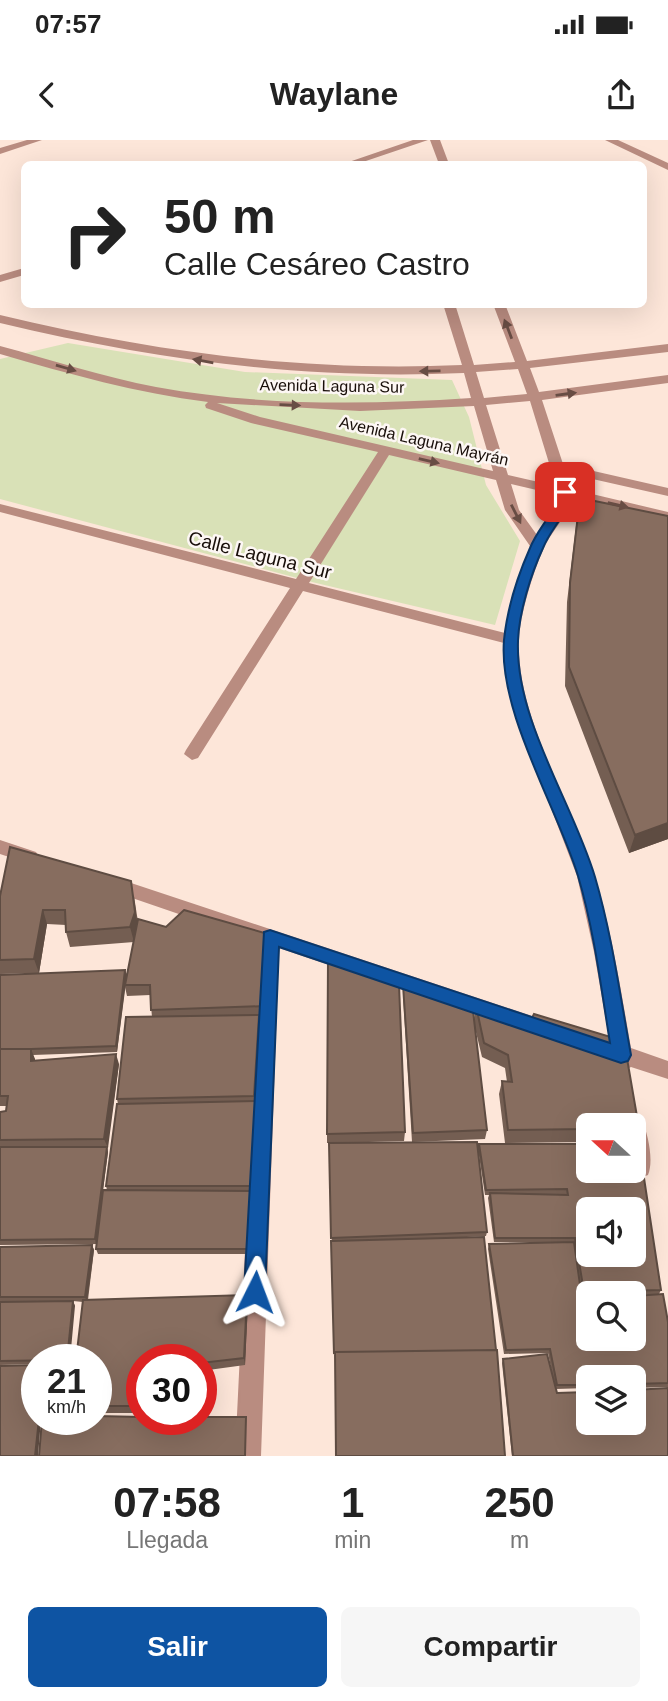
<!DOCTYPE html>
<html lang="es">
<meta charset="utf-8">
<style>
:root{--surface:#fff;--page:#f6f6f6;--text:#222;--muted:#767676;--accent:#0e54a3}
body{margin:0;font-family:Arial,sans-serif;background:var(--page);color:var(--text);height:100vh;display:flex;flex-direction:column;font-size:26px;white-space:nowrap}
*{box-sizing:border-box;margin:0}
p{font-size:23px;color:var(--muted)}
.icon{flex:none;width:38px;height:38px;fill:none;stroke:currentColor;stroke-width:2;stroke-linecap:round;stroke-linejoin:round}
.map{position:relative;height:1316px;overflow:hidden}
.side{display:flex;flex-direction:column;background:var(--surface);flex:1}
.side>*{flex:none}
.top-card{position:absolute;left:21px;top:21px;width:626px;height:147px;border-radius:10px;box-shadow:0 7px 28px #0002;background:#fff;color:var(--text);overflow:hidden}
.needle{width:46px;rotate:291deg}
.fabs{position:absolute;left:576px;top:973px;display:grid;gap:14px}
.fabs a{display:grid;place-items:center;width:70px;height:70px;border-radius:10px;background:var(--surface);box-shadow:0 7px 28px #0002;font-size:35px}
.speed{position:absolute;left:21px;top:1204px;display:flex;gap:14px;font-size:35px;font-weight:700;text-align:center}
.speed>*{display:grid;place-content:center;width:91px;height:91px;border-radius:50%;background:var(--surface);box-shadow:0 7px 28px #0002;line-height:1}
.speed small{font-size:18px;font-weight:400}
.speed .limit{border:10px solid #d22;background:#fff;color:#111}
.pin{position:absolute;display:grid;place-items:center;width:60px;height:60px;color:#fff;margin:-30px;border-radius:14px;box-shadow:0 4px 10px #0006}
.me{position:absolute;width:77px;margin:-38px;rotate:3deg;stroke-linejoin:round;filter:drop-shadow(0 0 5px #0008)}
.turn{display:flex;align-items:center;gap:24px;height:147px;padding:0 28px;font-size:32px}
.turn .icon{width:91px;height:91px;stroke-width:2.5}
.turn b{display:block;font-size:49px;line-height:60px}
.eta{display:flex;justify-content:space-evenly;align-items:center;height:119px;text-align:center}
.eta b{font-size:42px;font-weight:600;line-height:49px}
.cta{display:flex;gap:14px;margin-top:auto;padding:14px 28px}
.cta a{flex:1;height:80px;border-radius:10px;background:var(--accent);color:#fff;font-size:28px;font-weight:600;line-height:80px;text-align:center}
.cta a+a{background:var(--page);color:var(--text)}
.status{display:flex;justify-content:space-between;align-items:center;height:49px;padding:0 35px;background:var(--surface);direction:ltr}
.status svg{height:19px;fill:currentColor}
header{display:flex;justify-content:space-between;align-items:center;height:91px;padding:0 28px;background:var(--surface);font-size:32px;font-weight:600}
.map>svg:first-child{display:block}
.green{fill:#d9e1b7}
.lines{fill:none;stroke-linecap:round;stroke-linejoin:round}
.minor{fill:#b98c80;fill-rule:evenodd}
.wall{fill:#745e52;fill-rule:evenodd}
.shaded-wall{fill:#5e4c42}
.building{fill:#876d5f;stroke:#5e4c42;stroke-width:2;fill-rule:evenodd}
.oneway{fill:#684d44}
.route{fill:#0e54a3;stroke:#09376a;stroke-width:2}
.labels{text-anchor:middle;dominant-baseline:central;stroke-width:5;stroke-linejoin:round;paint-order:stroke}
.far-street-label{font-size:16px;fill:#180e09;stroke:#fdf7f4}
.street-label{font-size:19px;fill:#180e09;stroke:#fdf7f4}
</style>
<div class="status"><b>07:57</b><svg viewBox="0 0 49 12"><path d="M0 12V9h3v3zM5 12V6h3v6zM10 12V3h3v9zM15 12V0h3v12zM26 1h20v11H26zM47 4h2v5h-2z"/></svg></div>
<header><svg class="icon" aria-label="back" viewBox="0 0 24 24"><path d="M15 5l-7 7 7 7"/></svg>Waylane<svg class="icon" aria-label="share" viewBox="0 0 24 24"><path d="M12 15V3M7 8l5-5 5 5M5 13v7h14v-7"/></svg></header>
<div class="map">
<svg width="668" height="1316" viewBox="0 0 668 1316">
<rect width="100%" height="100%" fill="#fde6d9"/>
<path class="green" d="M68,203L245,232L452,240L469,277L486,345L520,401L495,485L316,443L0,359V219Z"/>
<g class="lines">
<path class="minor" d="M27,0H42L0,14V8Z
M413,0H428L357,24H343Z
M430,0H440L449,24H439Z
M605,0H618L668,23V30Z
M24,128V135L0,142V135Z
M443,164H455L474,225L515,222L493,164H505L527,221L668,204V212L530,228L539,252L668,235V243L542,260L563,324L668,348V356L566,333L571,349L668,372V380L571,358C567,378 552,390 544,408C533,432 520,475 519,500C516,577 573,665 595,737C612,792 621,851 631,908L668,921V939L631,927L623,931L616,929L604,912L610,904L594,812L577,736L521,590L508,546L504,503L303,451L198,618L192,620L184,614L186,610L290,448L0,372V364L296,439L378,312L251,283L206,268L205,265L208,262C137,253 69,234 0,214V206C52,220 103,237 156,247C260,266 366,265 471,258L464,233C304,240 155,220 0,183V175C154,212 302,232 462,225ZM518,229L527,254L484,258L476,232ZM530,261L556,346L508,335L486,265ZM217,263L360,271L474,266L493,331L260,277ZM389,315L496,340L505,370L530,406L505,493L309,443ZM511,344L558,355L554,372L537,395L519,370Z
M0,700L36,712L39,717L36,722L30,724L0,714Z
M110,736L544,880L551,883L554,889L551,895L544,898L279,808L261,1316H235L260,802L103,748L101,743L103,738Z
M634,977L642,980C648,994 654,1021 648,1035L640,1038L632,1035L630,1031H634V985H624L626,980Z"/>
</g>
<path class="wall" d="M580,358L668,699L629,713L565,546L567,462L577,377Z
M0,756H134L138,782L269,804L267,876L260,877L255,961L256,966L253,1051H231H251L249,1114H98L96,1109V1104L0,1105V972L6,971L7,966H0V835L125,830L127,835L134,802L70,807L66,792V785L47,784L39,833L0,834ZM125,847L127,856L150,855L152,877L117,959L118,964L106,1046L107,1050H103L108,1012L107,1008L119,924L35,920L33,915L117,912Z
M403,845L474,878L476,866L639,988L634,1001V985H588V1002L505,1003L499,954L502,941L507,942L505,928L482,917L475,888L487,990L485,999L412,1002L403,856Z
M405,992L404,1001L334,1003L487,1092L486,1096L447,1098L335,1217L329,1003H327V994Z
M479,1004H588L661,1150L659,1154L668,1182V1247L634,1248V1237H588V1248L556,1249L557,1253L668,1316H512L502,1223L503,1219L552,1233L548,1213L504,1214L488,1109L489,1104L552,1102H494L488,1058L489,1055H485L478,1009ZM528,1054H566V1055ZM588,1153H634V1155L657,1154L582,1159V1157L588,1156Z
M92,1105L94,1110L88,1160L248,1163L245,1225L201,1231V1220H142V1273H96V1220L83,1162L73,1161L75,1166L37,1220V1224L0,1225V1162L60,1161H0V1107Z"/>
<path class="shaded-wall" d="M668,683V699L629,713L635,695Z
M131,741L138,787L134,802L130,787Z
M43,770L47,784L39,833L34,819Z
M268,794L269,804L267,876L266,866Z
M125,830L127,835L117,912L116,906Z
M259,875L260,880L255,961L254,956Z
M31,909L35,919V931L31,921Z
M116,914L119,924L108,1008L104,999Z
M256,961V966L253,1051L252,1046Z
M107,1007L108,1012L96,1104L95,1099Z
M251,1051L252,1056L249,1114L248,1109Z
M92,1105L94,1110L87,1162L85,1157Z
M247,1155L248,1163L245,1225L244,1218Z
M73,1161L75,1166L70,1220H67Z
M39,1279H41L38,1316H35Z"/>
<path class="building" d="M580,358L668,376V683L635,695L569,527L570,443Z
M10,707L131,741L135,772L130,787L66,792L65,770H43L34,819L0,820V756Z
M184,770L268,794L266,866L151,870L150,845H125L138,779L166,787Z
M328,821L399,845L405,992L327,994Z
M125,830L116,906L31,909H0V835Z
M403,845L473,871L487,990L413,993Z
M476,866L529,884L534,874L624,901L639,988H634V985H588V989L508,990L502,941L512,942L508,915L484,903Z
M259,875L254,956L117,959L126,877Z
M0,909H31V921L116,914L104,999L0,1000V972L6,971L8,956H0Z
M256,961L252,1046H106L117,964Z
M477,1002L487,1092L331,1098L329,1003Z
M479,1004H588V1031H634V1005H639L661,1150L584,1152L575,1098H495L490,1053L568,1055L567,1049L486,1050ZM588,1069H634V1115H588Z
M0,1007H107L95,1099L0,1100Z
M103,1050L251,1051L248,1109H96Z
M484,1097L496,1210L335,1212L334,1214L331,1101Z
M574,1102L582,1159H588V1199H634V1156L663,1154L668,1182V1243L634,1244V1237H588V1245H557L550,1209L506,1210L489,1104Z
M92,1105L85,1157H0V1107Z
M247,1155L244,1218L201,1223V1220H142V1266H96V1220H76L83,1160Z
M73,1161L67,1220L0,1221V1162Z
M497,1210L505,1316H336L335,1212Z
M547,1214L557,1253L588,1252V1283H634V1250L668,1248V1316H513L503,1219Z
M37,1225V1279H39L35,1316H0V1226Z
M96,1276L142,1277V1279H201V1277H246L245,1316H39L42,1279H96Z"/>
<defs><path id="oneway-solid" d="M-6-.8H1V-3.2L6.5 0L1 3.2V.8H-6Z" transform="scale(1.75)"/></defs>
<g class="oneway">
<use href="#oneway-solid" transform="translate(508 189) rotate(-111)"/>
<use href="#oneway-solid" transform="translate(203 221) rotate(-170)"/>
<use href="#oneway-solid" transform="translate(66 228) rotate(16)"/>
<use href="#oneway-solid" transform="translate(430 231) rotate(179)"/>
<use href="#oneway-solid" transform="translate(566 254) rotate(-8)"/>
<use href="#oneway-solid" transform="translate(290 265) rotate(2)"/>
<use href="#oneway-solid" transform="translate(429 321) rotate(13)"/>
<use href="#oneway-solid" transform="translate(618 365) rotate(13)"/>
<use href="#oneway-solid" transform="translate(516 374) rotate(63)"/>
</g>
<path class="route" d="M565,348L571,352C566,378 552,386 543,408C531,434 519,472 518,501C515,580 573,663 595,737C612,795 620,855 631,915L628,921L621,923L279,807L265,1152L262,1160L255,1163L247,1160L244,1152L264,792L270,790L610,903C601,847 594,790 578,736C557,667 498,572 504,500C507,470 518,435 530,408C539,386 553,377 559,352Z"/>
<g class="labels">
<g class="far-street-label">
<text transform="translate(332 246) rotate(1)">Avenida Laguna Sur</text>
<text transform="translate(424 301) rotate(13)">Avenida Laguna Mayrán</text>
</g>
<g class="street-label">
<text transform="translate(260 415) rotate(14)">Calle Laguna Sur</text>
</g>
</g>
</svg>
<div class="fabs">
<a><svg class="needle" viewBox="-14 -14 28 28"><path d="M0-13l5 13h-10z" fill="#e53935"/><path d="M0 13l5-13h-10z" fill="#767676"/></svg></a>
<a><svg class="icon" aria-label="sound" viewBox="0 0 24 24"><path d="M4 9h4l5-4v14l-5-4H4zM17 9q2 3 0 6"/></svg></a>
<a><svg class="icon" aria-label="search" viewBox="0 0 24 24"><circle cx="10" cy="10" r="6"/><path d="M15 15l6 6"/></svg></a>
<a><svg class="icon" aria-label="layers" viewBox="0 0 24 24"><path d="M12 4l9 5-9 5-9-5zM3 14l9 5 9-5"/></svg></a>
</div>
<div class="speed"><div>21<small>km/h</small></div><div class="limit">30</div></div>
<div class="pin" style="left:565px;top:352px;background:#d93025"><svg class="icon" aria-label="arrive" viewBox="0 0 24 24"><path d="M6 21V4h12l-3 4 3 4H6"/></svg></div>
<svg class="me" style="left:255px;top:1152px" viewBox="-20 -20 40 40"><path d="M0-17L14 15 0 8-14 15z" fill="#0e54a3" stroke="#fff" stroke-width="4"/></svg>
<div class="top-card">
<div class="turn"><svg class="icon" aria-label="right" viewBox="0 0 24 24"><path d="M7 20v-9h11M14 6l5 5-5 5"/></svg><div><b>50 m</b>Calle Cesáreo Castro</div></div>
</div>
</div>
<section class="side">
<div class="eta">
<div><b>07:58</b><p>Llegada</p></div>
<div><b>1</b><p>min</p></div>
<div><b>250</b><p>m</p></div>
</div>
<div class="cta"><a>Salir</a><a>Compartir</a></div>
</section>
